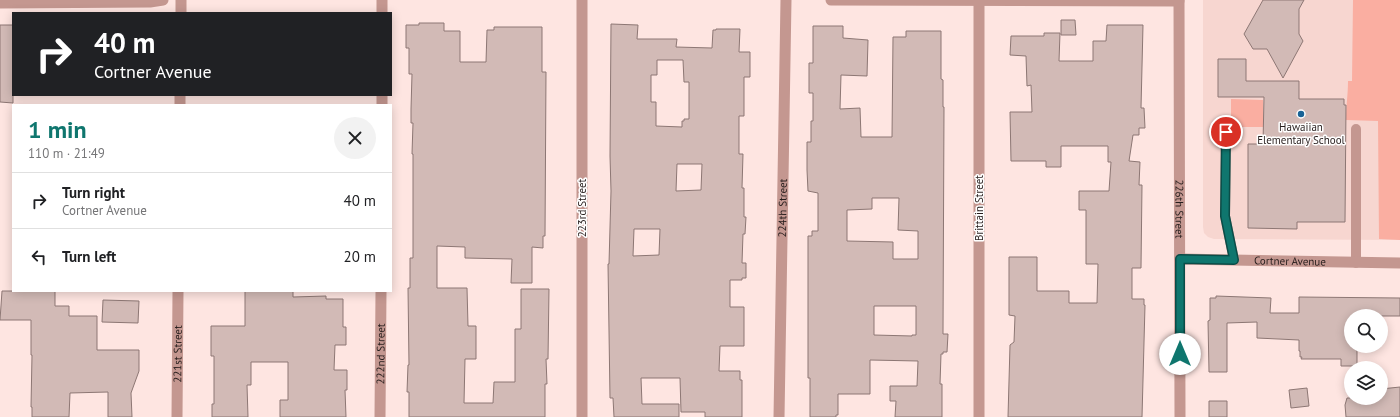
<!DOCTYPE html>
<meta charset="utf-8">
<style>
:root{--surface:#fff;--page:#f2f2f2;--text:#202124;--muted:#757577;--line:#e0e0e0;--accent:#0f766e}
body{margin:0;font-family:"PT Sans",sans-serif;background:var(--page);color:var(--text);height:100vh;display:flex;flex-direction:column;font-size:15px;white-space:nowrap}
*{box-sizing:border-box;margin:0}
p{font-size:13px;color:var(--muted)}
.icon{flex:none;width:22px;height:22px;fill:none;stroke:currentColor;stroke-width:2;stroke-linecap:round;stroke-linejoin:round}
.map{position:relative;flex:1;overflow:hidden}
.sheet{position:absolute;left:12px;top:104px;width:380px;height:188px;display:flex;flex-direction:column;background:var(--surface);border-radius:0px;box-shadow:0 2px 10px #0003}
.sheet>*{flex:none}
.hud{position:absolute;left:12px;top:12px;width:380px;height:84px;border-radius:0px;box-shadow:0 2px 10px #0003;background:#202124;color:#fff;overflow:hidden}
.buttons{position:absolute;left:1344px;top:309px;display:grid;gap:8px}
.buttons a{display:grid;place-items:center;width:44px;height:44px;border-radius:50%;background:var(--surface);box-shadow:0 2px 10px #0003;font-size:20px}
.pin{position:absolute;display:grid;place-items:center;width:34px;height:34px;color:#fff;margin:-17px;border:2px solid #fff;border-radius:50%;box-shadow:0 1px 4px #0007}
.me{position:absolute;width:44px;margin:-22px;rotate:0deg;stroke-linejoin:round;filter:drop-shadow(0 0 3px #0008)}
.turn{display:flex;align-items:center;gap:14px;height:84px;padding:0 16px;font-size:18px}
.turn .icon{width:52px;height:52px;stroke-width:2.5}
.turn b{display:block;font-size:28px;line-height:34px}
.round{display:grid;place-items:center;flex:none;width:42px;height:42px;border-radius:21px;background:var(--page)}
.headline{display:flex;align-items:center;justify-content:space-between;height:68px;padding:0 16px}
h1{font-size:24px;font-weight:700;line-height:30px;color:var(--accent)}
ul{padding:0;list-style:none}
li{display:flex;align-items:center;gap:12px;height:56px;padding:0 16px;border-top:1px solid var(--line)}
li div{flex:1}
li b{display:block;font-size:15px}
li em{font-style:normal}
.map>svg:first-child{display:block}
.built{fill:#f7d6d0}
.green{fill:#faaea1}
.building{fill:#d2bab6;stroke:#8d7774;fill-rule:evenodd}
.lines{fill:none;stroke-linecap:round;stroke-linejoin:round}
.service{stroke:#c49790;stroke-width:10}
.minor{stroke:#c49790;stroke-width:11}
.route-casing{stroke:#0a4d48;stroke-width:10}
.route{stroke:#0f766e;stroke-width:7}
.poi-dot{fill:#186396;stroke:#fff;stroke-width:1.5}
.labels{text-anchor:middle;dominant-baseline:central;stroke-width:3;stroke-linejoin:round;paint-order:stroke}
.poi-label{font-size:11px;fill:#271e1d;stroke:#fff}
.street-label{font-size:11px;fill:#271e1d;stroke:#fff}
</style>
<div class="map">
<svg width="1400" height="417" viewBox="0 0 1400 417">
<rect width="100%" height="100%" fill="#fee5e1"/>
<path class="built" d="M1203,0H1400V240L1214,239L1208,237L1204,233L1203,227Z"/>
<path class="green" d="M1353,0H1400V240L1379,239L1378,121L1346,120C1346,106 1348,95 1348,81H1352Z
M1231,99L1263,100V127H1231Z"/>
<path class="building" d="M1263,0H1304L1299,9V34L1303,41L1283,78L1267,49H1253L1244,34Z
M1061,20H1075L1076,35H1061Z
M419,23H444V31H460V62H486L487,30H494V27H542V72H546L545,236H543V248L532,247V283H511L512,259L465,258V247L437,246V288H467L468,326H476V359H465L464,403H493L494,382H515V329H521V289H549L548,359H546L547,384H545V417H409V392H407L408,365H409L408,288H410V258H413V154H412L413,123H411V109L412,74H409V48H406V25H419Z
M611,24L638,25L637,39H677L676,47L712,48L713,30H716V29H740L739,52H750V77H744V116H739V154H743L742,188H744V217H746L745,234H743L742,263H746V278H742V280H730V307H744V346H720L719,371H740V380H742V417H705V412H681L680,378H641L642,404H679V417H614L613,398H610L608,264H609L611,191L610,156ZM657,60H683L684,82H689V119H684V121H682V127L656,126V102H651V75H657ZM677,164H702L701,190L676,191ZM634,229H660L659,255L633,256Z
M0,25H13V103L0,102Z
M1107,25H1143L1141,108H1144L1145,128H1139V135H1133L1129,161L1140,162L1139,185H1142L1141,268H1132V299H1144V305H1145L1142,417H1008L1010,345L1014,342L1015,316L1009,315V257H1037V291H1069V303H1097L1098,264H1086V210H1079V191H1109L1111,162H1108V146H1061V167H1046V161H1011L1010,112H1032L1031,85L1027,86L1026,56L1010,55L1011,36H1044V33H1060L1059,61H1093V41H1106Z
M813,26H843V38L868,40L867,76L841,75L840,109L860,108L861,137H892L893,37H906V31H941V79L943,80V107H944L943,334H948L947,352H943V354H941L940,384H942V417H895L896,401H890V386H917L918,361L870,360V394H838V415H836V417H810V378H808V236H812V231H818V193L808,191L807,170V142H811V121H813V93H809V63H813ZM872,198H899L898,230L918,231V259H893V242L847,241V210L872,209ZM874,306H916V335H912V336L874,335Z
M1218,59H1246V81H1299V99H1344V105H1346L1345,222H1297V229L1248,228V144H1263L1264,97H1218Z
M2,291H55V306H69V316H97V350H139V371L131,393L132,417H108V392L70,393L69,417H32V407H31L32,355H31V320H0Z
M245,291H293V297L326,296V299H343V327H346V345H335L334,370H347V390H345L346,417H280V400H288V362H251V385H247L248,417H212V404H214V356H211V326H245Z
M1216,296L1271,298L1270,313H1299V297L1400,298V316H1351V346H1357V366H1341V359H1301L1302,357H1300V351H1299V340L1257,338V322L1227,323V372H1209L1208,321L1210,320V298H1216Z
M103,300L139,301L138,323L102,322Z
M1400,387V417H1346L1345,405L1347,398H1381V389Z
M1307,388L1309,406L1291,408L1289,390Z
M1209,401H1227V417H1209Z"/>
<g class="lines">
<path class="service" d="M1226,132L1225,216L1234,260
M1356,263V129"/>
<g class="minor">
<path d="M582,0V417"/>
<path d="M831,0L1179,1"/>
<path d="M979,0V417"/>
<path id="s1" d="M1179,0L1180,417"/>
<path d="M0,3L150,2L163,0"/>
<path d="M181,13V0"/>
<path d="M382,13V0"/>
<path d="M180,105V95"/>
<path d="M382,105V95"/>
<path id="s2" d="M1180,259L1400,263"/>
<path id="s3" d="M177,417L178,291"/>
<path id="s4" d="M380,417L381,291"/>
<path id="s5" d="M779,417L786,0"/>
</g>
</g>
<g class="lines">
<defs>
<path id="route" d="M1180,354V259L1234,260L1225,216L1226,132"/>
</defs>
<use href="#route" class="route-casing"/>
<use href="#route" class="route"/>
</g>
<circle class="poi-dot" cx="1301" cy="114" r="4"/>
<g class="labels">
<g class="poi-label">
<text x="1301" y="127">Hawaiian<tspan x="1301" dy="13">Elementary School</tspan></text>
</g>
<g class="street-label">
<text transform="translate(582 208) rotate(-90)">223rd Street</text>
<text stroke="none"><textPath href="#s5" startOffset="209">224th Street</textPath></text>
<text transform="translate(979 208) rotate(-90)">Brittain Street</text>
<text stroke="none"><textPath href="#s1" startOffset="209">226th Street</textPath></text>
<text stroke="none"><textPath href="#s2" startOffset="110">Cortner Avenue</textPath></text>
<text stroke="none"><textPath href="#s3" startOffset="63">221st Street</textPath></text>
<text stroke="none"><textPath href="#s4" startOffset="63">222nd Street</textPath></text>
</g>
</g>
</svg>
<div class="buttons">
<a><svg class="icon" aria-label="search" viewBox="0 0 24 24"><circle cx="10" cy="10" r="6"/><path d="M15 15l6 6"/></svg></a>
<a><svg class="icon" aria-label="layers" viewBox="0 0 24 24"><path d="M12 4l9 5-9 5-9-5zM3 14l9 5 9-5"/></svg></a>
</div>
<div class="pin" style="left:1226px;top:132px;background:#d93025"><svg class="icon" aria-label="arrive" viewBox="0 0 24 24"><path d="M6 21V4h12l-3 4 3 4H6"/></svg></div>
<svg class="me" style="left:1180px;top:354px" viewBox="-20 -20 40 40"><circle r="19" fill="#fff"/><path d="M0-13L10 11 0 6-10 11z" fill="#0f766e"/></svg>
<div class="hud">
<div class="turn"><svg class="icon" aria-label="right" viewBox="0 0 24 24"><path d="M7 20v-9h11M14 6l5 5-5 5"/></svg><div><b>40 m</b>Cortner Avenue</div></div>
</div>
<section class="sheet">
<div class="headline"><div><h1>1 min</h1><p>110 m · 21:49</p></div><a class="round"><svg class="icon" aria-label="close" viewBox="0 0 24 24"><path d="M6 6l12 12M18 6L6 18"/></svg></a></div>
<ul>
<li><svg class="icon" aria-label="right" viewBox="0 0 24 24"><path d="M7 20v-9h11M14 6l5 5-5 5"/></svg><div><b>Turn right</b><p>Cortner Avenue</p></div><em>40 m</em></li>
<li><svg class="icon" aria-label="left" viewBox="0 0 24 24"><path d="M17 20v-9H6M10 6l-5 5 5 5"/></svg><div><b>Turn left</b></div><em>20 m</em></li>
</ul>
</section>
</div>
